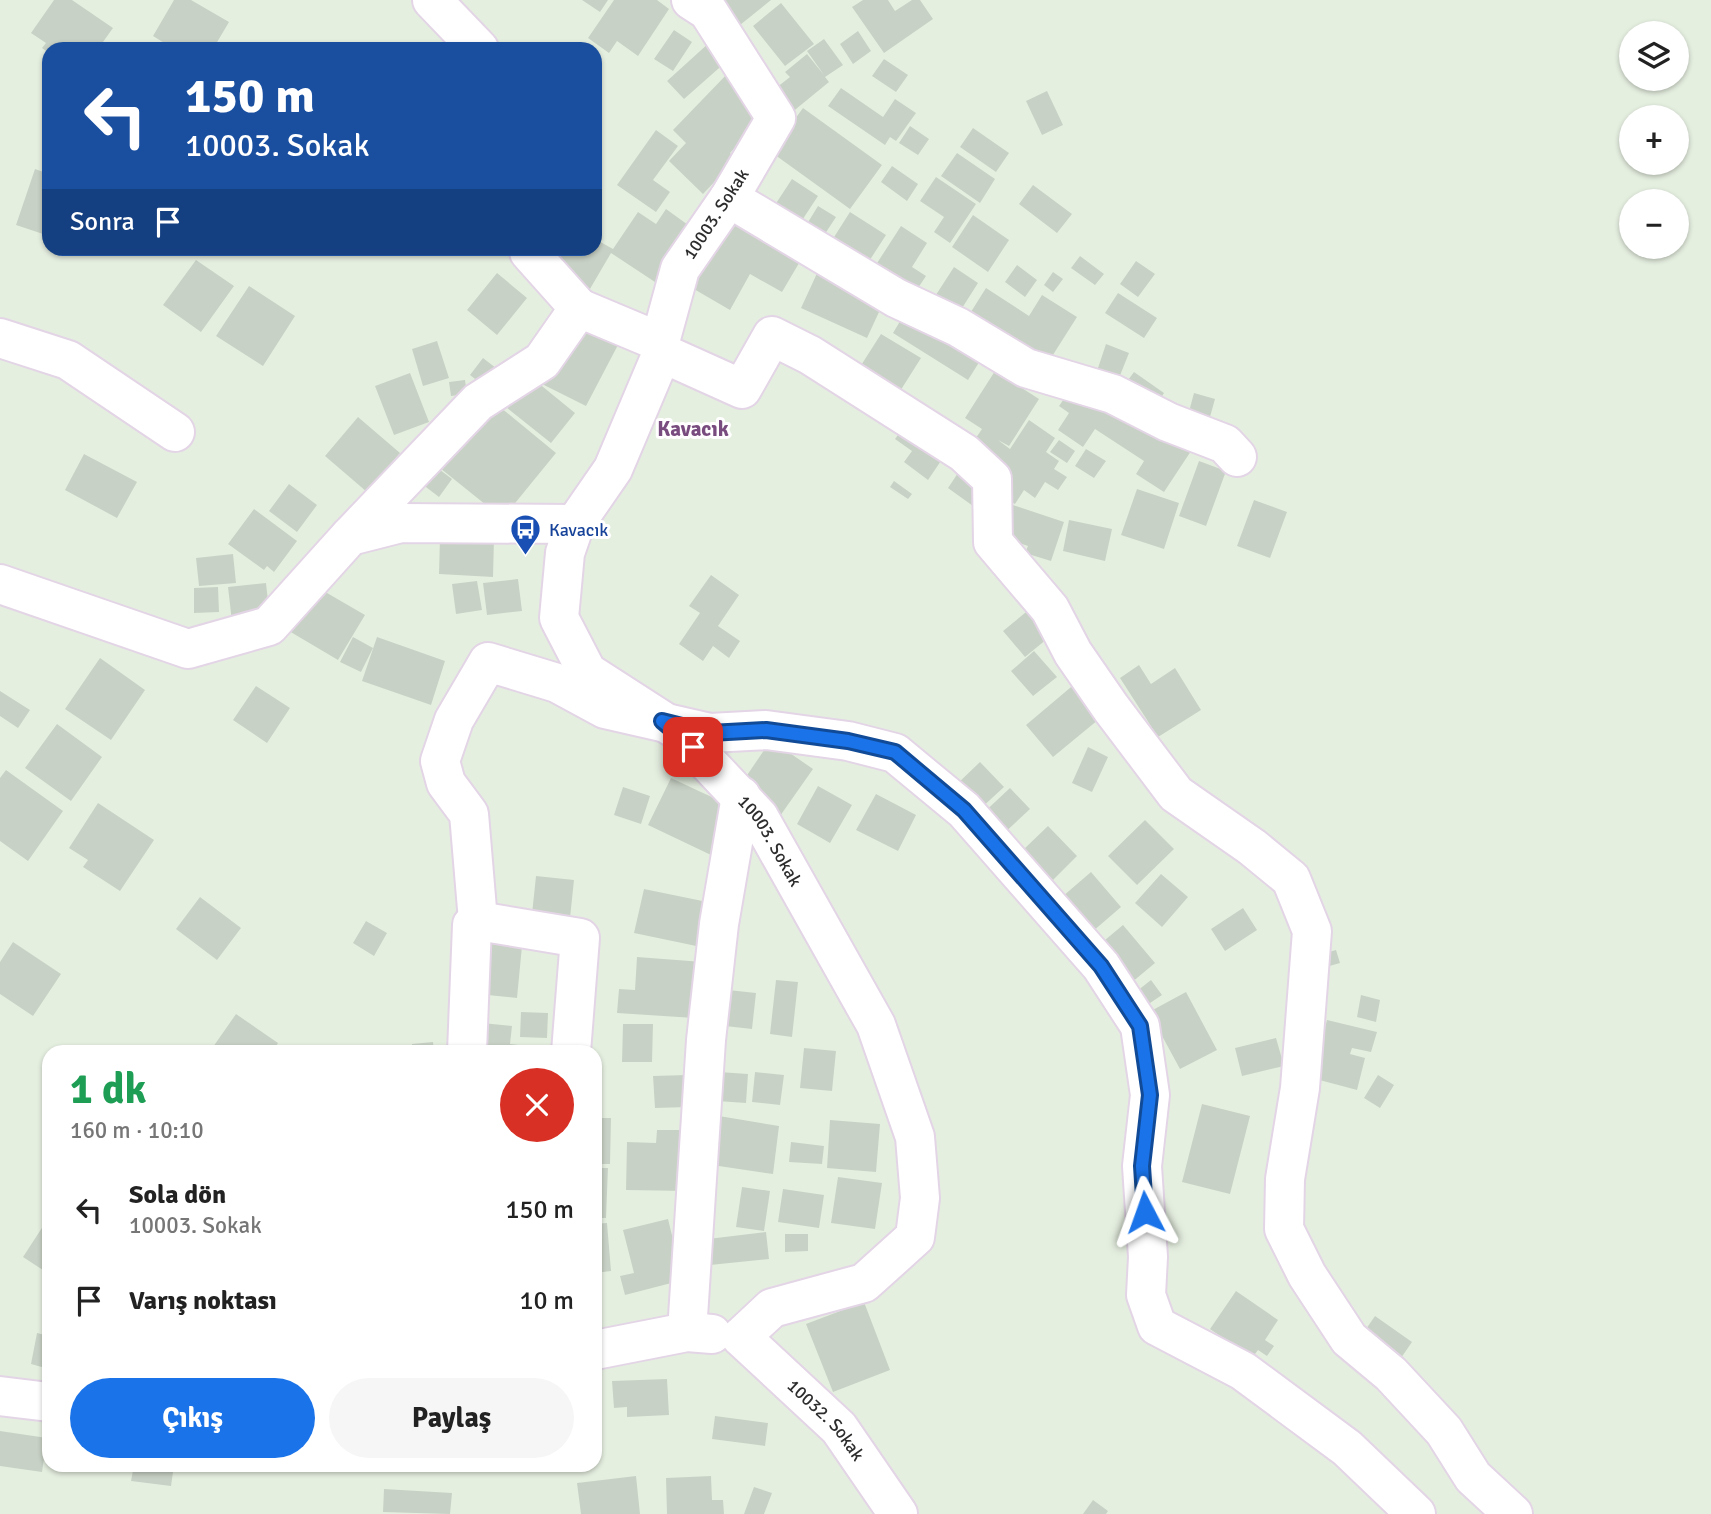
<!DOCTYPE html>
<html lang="tr">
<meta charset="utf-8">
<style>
:root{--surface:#fff;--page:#f6f6f6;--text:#222;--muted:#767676;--accent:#1a73e8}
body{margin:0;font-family:Signika,sans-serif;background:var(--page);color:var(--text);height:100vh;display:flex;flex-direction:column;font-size:26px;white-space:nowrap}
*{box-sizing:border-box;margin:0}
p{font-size:23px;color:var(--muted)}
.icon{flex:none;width:38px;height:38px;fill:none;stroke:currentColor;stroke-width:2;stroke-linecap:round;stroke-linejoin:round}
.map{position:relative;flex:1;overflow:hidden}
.sheet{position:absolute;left:42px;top:1045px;width:560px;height:427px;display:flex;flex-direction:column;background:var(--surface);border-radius:21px;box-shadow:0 2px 5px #0004}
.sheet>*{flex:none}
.hud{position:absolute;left:42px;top:42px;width:560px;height:214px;border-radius:21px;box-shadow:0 2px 5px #0004;background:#1a4fa0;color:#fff;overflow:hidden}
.buttons{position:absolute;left:1619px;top:21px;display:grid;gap:14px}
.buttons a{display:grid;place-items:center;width:70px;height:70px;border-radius:50%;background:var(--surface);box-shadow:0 2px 5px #0004;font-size:35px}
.pin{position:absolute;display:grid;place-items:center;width:60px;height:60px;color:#fff;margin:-30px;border-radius:14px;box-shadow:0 4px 10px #0006}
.me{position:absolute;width:77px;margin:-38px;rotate:356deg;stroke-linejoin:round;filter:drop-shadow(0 0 5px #0008)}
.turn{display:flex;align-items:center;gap:24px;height:147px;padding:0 28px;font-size:32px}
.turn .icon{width:91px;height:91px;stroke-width:2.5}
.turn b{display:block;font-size:49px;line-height:60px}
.then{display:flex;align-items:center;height:66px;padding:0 28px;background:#0003;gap:14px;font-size:26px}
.round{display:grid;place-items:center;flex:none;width:74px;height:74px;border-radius:37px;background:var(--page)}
.summary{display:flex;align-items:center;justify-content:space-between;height:119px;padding:0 28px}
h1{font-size:42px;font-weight:700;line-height:52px;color:#1e9e55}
.cta{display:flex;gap:14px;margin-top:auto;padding:14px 28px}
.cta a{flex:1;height:80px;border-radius:42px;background:var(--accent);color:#fff;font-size:28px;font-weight:700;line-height:80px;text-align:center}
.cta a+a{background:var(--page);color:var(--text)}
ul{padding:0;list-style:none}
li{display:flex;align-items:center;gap:21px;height:91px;padding:0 28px}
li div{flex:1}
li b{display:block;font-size:26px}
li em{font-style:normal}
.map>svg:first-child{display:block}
.building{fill:#c8d1c5}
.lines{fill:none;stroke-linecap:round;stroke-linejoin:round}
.minor-casing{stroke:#e3d5e6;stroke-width:42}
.minor{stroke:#fff;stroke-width:38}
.route-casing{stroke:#114b97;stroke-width:18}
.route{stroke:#1a73e8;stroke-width:12}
.labels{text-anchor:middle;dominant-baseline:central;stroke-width:6;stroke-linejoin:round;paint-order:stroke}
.street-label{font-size:18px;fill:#2d2d2d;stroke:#fff}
.transit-label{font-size:18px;fill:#164399;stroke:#fff;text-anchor:start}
.quarter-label{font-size:21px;font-weight:bold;fill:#794c7f;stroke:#fff}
</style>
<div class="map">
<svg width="1711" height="1514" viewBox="0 0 1711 1514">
<rect width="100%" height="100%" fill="#e5efe0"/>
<path class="building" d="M54,0H72L113,28L98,49H49V53L42,48L46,43L31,33Z
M174,0H191L229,22L213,49H174L153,36Z
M582,0H608L600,12Z
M614,0H657L669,9L638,56L617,41L609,53L588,38Z
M719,0H771L740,25Z
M863,0H888L895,11L912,0H920L933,19L884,53L852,7Z
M781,3L814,44L785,66L753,26Z
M674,30L692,42L673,71L654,59Z
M858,31L871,51L853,64L840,44Z
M824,39L843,65L825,77L829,82L785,118L767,95L790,77L785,72L807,54L824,75L807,51Z
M710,42L727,61L684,99L667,81Z
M884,59L908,75L896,92L872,76Z
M729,72L770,111L730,153L736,159L703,194L669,161L686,143L673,130Z
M841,88L883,117L895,99L916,113L896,141L890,137L885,145L828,106Z
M1047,91L1063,125L1042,135L1026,101Z
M803,108L882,165L850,209L771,152Z
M910,126L929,139L918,155L899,143Z
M973,128L1009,153L996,172L960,147Z
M656,130L678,146L653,180L670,192L656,212L617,185Z
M957,153L995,179L980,203L941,176Z
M892,166L918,184L907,201L881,182Z
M35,169L49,174V236L16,225Z
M936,177L976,204L950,243L934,232L944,217L920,201Z
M792,179L818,196L795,231L769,214Z
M1033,185L1072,214L1057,233L1019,204Z
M818,206L836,217L819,243L802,232Z
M666,209L695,230L658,284L611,253L587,294L549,272L562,248H595V239L613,249L638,212L656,224Z
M729,211L805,253L782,292L750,274L730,310L687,285Z
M850,212L886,235L864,269L829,245Z
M973,215L1009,240L988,272L952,247Z
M901,226L927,243L912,267L926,276L910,300L870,274Z
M1080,256L1104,274L1095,285L1071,268Z
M196,260L234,286L201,332L163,305Z
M1136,261L1155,274L1138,297L1120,284Z
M1017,265L1037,280L1025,297L1005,282Z
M954,267L978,283L957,316L932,301Z
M819,269L885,299L867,338L801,308Z
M1053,272L1063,279L1053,292L1044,285Z
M497,273L527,298L497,335L467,310Z
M249,286L295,316L263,366L216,336Z
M986,288L1029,316L1042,295L1077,317L1044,369L969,315Z
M1118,293L1157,318L1144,338L1105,313Z
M908,308L983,356L968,380L893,333Z
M573,319L619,343L586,406L540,383Z
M881,334L921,358L897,396L858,370Z
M437,341L449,378L423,386L412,349Z
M1106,344L1129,353L1115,388L1094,380Z
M483,358L501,372L488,389L470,375Z
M995,371L1039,399L1009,446L998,440L1010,449L1029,420L1055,438L1046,452L1059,461L1054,469L1067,477L1058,490L1045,482L1035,498L1024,490L1015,504L994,490L967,451L982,429L965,418Z
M1134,372L1164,393L1154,409L1123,387Z
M410,373L429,422L394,435L375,386Z
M526,373L575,413L551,443L502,404Z
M465,380L467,394L451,396L449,382Z
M1073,386L1191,451L1164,492L1136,474L1144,461L1095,429L1083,447L1058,430L1069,413L1059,406Z
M1194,393L1215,399L1208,424L1187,419Z
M489,398L556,453L507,513L495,503L491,509L435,464Z
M358,417L400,453L367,492L325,456Z
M908,421L949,449L928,480L904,462L912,451L895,439Z
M1059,440L1075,451L1067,463L1050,452Z
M1086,449L1106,461L1094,478L1075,466Z
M84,454L137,482L117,518L65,490Z
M1199,461L1226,471L1206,526L1179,516Z
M435,466L452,479L439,497L422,484Z
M960,470L986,488L973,506L948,488Z
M894,481L912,494L908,499L890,487Z
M289,484L317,505L297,532L269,511Z
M1137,489L1179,503L1164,549L1121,535Z
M1254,500L1287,512L1270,558L1237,546Z
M1007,503L1064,522L1051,561L1025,553L1028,546L996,535Z
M254,509L297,541L274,572L267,566L264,570L228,544Z
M1069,520L1112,529L1105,561L1063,551Z
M440,537L494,539L493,577L439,574Z
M233,554L236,583L199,586L196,558Z
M711,575L739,595L718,626L740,641L729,658L713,646L703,661L679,644L700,613L689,606Z
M518,579L522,611L487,615L483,583Z
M477,581L482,610L456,614L452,584Z
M266,583L270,619L232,622L228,587Z
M315,586L365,615L338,660L289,631Z
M218,587L219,612L194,613V588Z
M1031,608L1053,634L1025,657L1003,631Z
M353,637L373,648L361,672L340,662Z
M377,637L445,661L431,705L362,681Z
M1034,651L1057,677L1033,696L1011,671Z
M100,658L145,690L111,740L65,709Z
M1139,665L1151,684L1175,668L1201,710L1158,737L1120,678Z
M1077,682L1104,715L1053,757L1026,725Z
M256,686L290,708L267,743L233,720Z
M0,691L30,710L18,728L0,716Z
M57,724L102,757L71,801L25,768Z
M771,740L813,769L780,816L739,787Z
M1088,747L1108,757L1092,792L1072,783Z
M980,762L1004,787L979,810L955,786Z
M6,770L63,811L28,861L0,841V778Z
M671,778L733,807L711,855L648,825Z
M818,786L852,805L830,843L797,824Z
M623,787L650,796L641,824L614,815Z
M1010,788L1030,809L1000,837L980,816Z
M876,794L916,815L898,851L856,830Z
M98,803L154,840L120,891L83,867L88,860L69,848Z
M1145,820L1174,849L1137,885L1108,856Z
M1048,826L1077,856L1053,880L1023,850Z
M1091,872L1121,907L1092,932L1062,897Z
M1161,874L1188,897L1162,927L1135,903Z
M536,876L574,880L570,918L532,914Z
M644,889L717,904L701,947L634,933Z
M200,897L241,928L217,960L176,929Z
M1243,908L1257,930L1225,951L1211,929Z
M366,921L387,933L374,956L353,943Z
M1123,925L1155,963L1131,983L1099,945Z
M13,942L61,974L33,1016L0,994V962Z
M482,943L522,946L517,998L478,994Z
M1336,950L1340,963L1326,967L1322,954Z
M637,957L703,962L694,1018L617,1013L619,989L635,990Z
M776,980L798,982L792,1037L770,1034Z
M1151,980L1162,995L1147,1005L1137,991Z
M728,990L756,993L752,1029L725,1026Z
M1186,992L1217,1050L1180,1069L1149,1012Z
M1361,995L1380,1000L1376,1022L1357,1017Z
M521,1012L548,1013L547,1038L520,1037Z
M236,1014L278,1043L272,1052H220L213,1047Z
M1327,1020L1377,1032L1371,1052L1352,1048L1350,1054L1365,1058L1357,1090L1312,1078Z
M482,1023L512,1026L510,1044L543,1048V1052H479Z
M623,1024H653L652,1062H622Z
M1276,1038L1284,1066L1242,1076L1235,1048Z
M433,1042L434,1051L412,1052V1044Z
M804,1048L836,1051L832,1091L800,1088Z
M719,1072L748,1074L746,1103L717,1101Z
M755,1072L784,1075L780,1105L752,1102Z
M687,1075L688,1107L655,1108L653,1076Z
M1378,1075L1394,1085L1380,1108L1364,1098Z
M1202,1104L1250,1116L1230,1194L1182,1182Z
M719,1116L779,1126L773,1174L712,1165Z
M595,1118H611L610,1164H595Z
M830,1120L880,1124L876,1172L827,1168Z
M657,1130H689L687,1191L626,1190L627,1142L656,1143Z
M791,1142L824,1146L822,1164L789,1162Z
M595,1168H608L606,1218H595Z
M838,1177L882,1183L875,1229L831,1223Z
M742,1187L770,1191L764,1231L736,1227Z
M783,1189L824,1195L819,1228L778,1222Z
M49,1217V1274L23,1257Z
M668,1219L683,1280L625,1295L620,1276L634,1273L623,1230Z
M607,1223L611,1271L595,1273V1224Z
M766,1232L769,1259L710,1265L708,1239Z
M785,1234H808V1251L785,1252Z
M1236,1291L1278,1320L1265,1340L1274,1346L1267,1356L1258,1350L1252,1358L1210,1329Z
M864,1302L890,1370L833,1392L806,1324Z
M1375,1316L1412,1342L1401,1358L1364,1332Z
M37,1333L49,1336V1369L31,1364Z
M667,1379L669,1415L627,1417V1407L614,1408L612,1381Z
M715,1416L768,1423L765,1446L712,1439Z
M0,1431L47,1438L42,1472L0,1466Z
M134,1465H174L171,1486L131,1481Z
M364,1465H394V1472L364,1469Z
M636,1476L640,1514H581L577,1483Z
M711,1476L712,1500H723L724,1514H667L666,1478Z
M754,1487L772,1493L764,1514H744Z
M384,1489L452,1493L450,1514L383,1512Z
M1093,1500L1108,1511L1106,1514H1083Z"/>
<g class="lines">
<defs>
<g id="minor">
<path d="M432,0L479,49"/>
<path id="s1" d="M691,0L708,11L776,118L729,198L680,269L660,342L662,353L613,469L575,524L565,553L559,618L587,672L677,730L759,817L876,1025L915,1137L920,1198L915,1237L864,1283L772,1308L741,1337"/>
<path d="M729,198L896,298L958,327L1026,368L1113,394L1168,422L1225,444L1237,457"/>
<path d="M531,248L529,252L579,308"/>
<path d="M0,338L68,360L175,432"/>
<path d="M662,353L742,389L772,336L810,355L964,453L992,479L993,542L1050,609L1073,653L1111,708L1176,794L1252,847L1291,879L1312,931L1300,1088L1285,1179L1284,1229L1307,1275L1349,1339L1391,1374L1444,1431L1473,1477L1513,1514"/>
<path d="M350,536L478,402L542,361L579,308L660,342"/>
<path d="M0,584L188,649L269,626L350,536L401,523L575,524"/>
<path d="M478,921L580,938L571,1052"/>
<path d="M467,1052L472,925L478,921L469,814L446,783L440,761L454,720L488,662L557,683L605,709L710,733L766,730L848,741L895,753L964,810L1101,966L1140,1026L1150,1095L1142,1166L1148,1257L1146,1295L1157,1326L1243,1371L1347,1448L1416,1514"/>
<path d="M687,1332L706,1040L719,924L741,796"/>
<path id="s2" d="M741,1337L839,1428L898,1514"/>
<path d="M595,1350L687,1332L712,1334"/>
<path d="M0,1396L49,1402"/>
</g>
</defs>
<use href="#minor" class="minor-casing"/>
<use href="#minor" class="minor"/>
</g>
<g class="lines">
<defs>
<path id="route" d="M693,747L662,721L710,733L766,730L848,741L895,752L964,810L1101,966L1140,1026L1150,1095L1142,1166L1145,1212"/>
</defs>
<use href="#route" class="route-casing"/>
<use href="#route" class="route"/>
</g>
<defs>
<symbol id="bus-pin" viewBox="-11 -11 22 30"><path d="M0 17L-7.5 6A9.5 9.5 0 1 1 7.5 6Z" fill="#1a4fb4" stroke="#fff"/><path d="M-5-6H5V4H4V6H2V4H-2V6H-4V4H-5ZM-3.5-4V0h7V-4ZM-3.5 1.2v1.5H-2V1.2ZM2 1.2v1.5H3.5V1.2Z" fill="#fff"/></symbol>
</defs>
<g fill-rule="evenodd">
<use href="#bus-pin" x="508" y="512" width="35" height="47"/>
</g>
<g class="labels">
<g class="street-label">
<text transform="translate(716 214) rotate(-57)">10003. Sokak</text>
<text stroke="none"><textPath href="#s1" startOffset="1015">10003. Sokak</textPath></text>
<text stroke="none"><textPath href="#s2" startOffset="119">10032. Sokak</textPath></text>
</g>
<g class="transit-label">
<text x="549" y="530">Kavacık</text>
</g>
<g class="quarter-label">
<text x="693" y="429">Kavacık</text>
</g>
</g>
</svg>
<div class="buttons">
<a><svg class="icon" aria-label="layers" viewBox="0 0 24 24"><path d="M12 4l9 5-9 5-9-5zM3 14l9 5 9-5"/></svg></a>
<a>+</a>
<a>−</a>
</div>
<div class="pin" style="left:693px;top:747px;background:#d93025"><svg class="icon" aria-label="arrive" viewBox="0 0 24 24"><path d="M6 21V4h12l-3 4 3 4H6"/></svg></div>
<svg class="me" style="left:1145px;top:1212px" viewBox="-20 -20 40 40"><path d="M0-17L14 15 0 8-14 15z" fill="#1a73e8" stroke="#fff" stroke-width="4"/></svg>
<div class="hud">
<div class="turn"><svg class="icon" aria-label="left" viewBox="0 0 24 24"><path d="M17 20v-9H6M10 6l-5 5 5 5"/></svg><div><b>150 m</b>10003. Sokak</div></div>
<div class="then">Sonra<svg class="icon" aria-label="arrive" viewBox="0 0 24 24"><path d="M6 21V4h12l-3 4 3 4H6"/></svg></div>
</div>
<section class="sheet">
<div class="summary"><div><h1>1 dk</h1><p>160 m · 10:10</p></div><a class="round" style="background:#d93025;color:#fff"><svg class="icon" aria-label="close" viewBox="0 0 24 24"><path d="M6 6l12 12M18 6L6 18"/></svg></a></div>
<ul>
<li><svg class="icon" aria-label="left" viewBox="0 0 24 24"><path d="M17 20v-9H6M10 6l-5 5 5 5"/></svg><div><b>Sola dön</b><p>10003. Sokak</p></div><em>150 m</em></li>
<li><svg class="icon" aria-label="arrive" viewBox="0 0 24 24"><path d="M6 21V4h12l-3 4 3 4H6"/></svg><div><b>Varış noktası</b></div><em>10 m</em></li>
</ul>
<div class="cta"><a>Çıkış</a><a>Paylaş</a></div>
</section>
</div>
